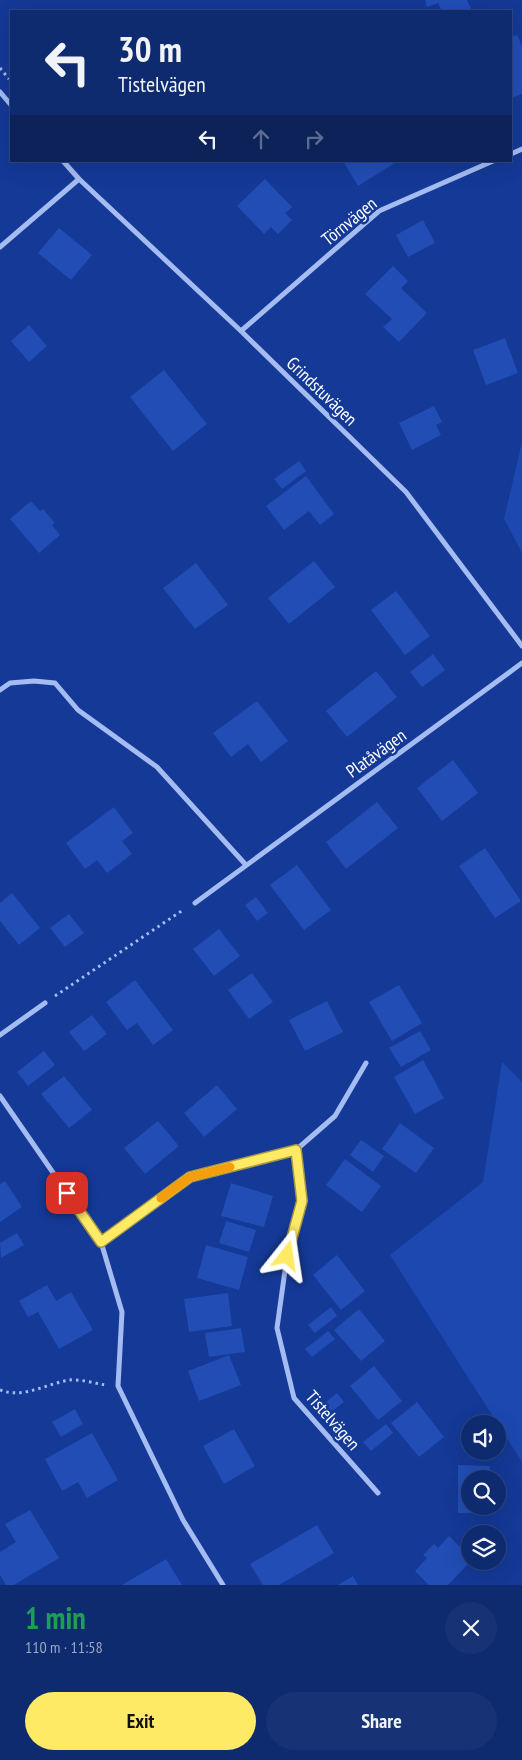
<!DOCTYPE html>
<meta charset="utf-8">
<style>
:root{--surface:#0f2b70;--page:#183375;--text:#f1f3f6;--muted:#9ba7c3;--line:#2f4783;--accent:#ffea66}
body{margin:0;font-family:"PT Sans Narrow",sans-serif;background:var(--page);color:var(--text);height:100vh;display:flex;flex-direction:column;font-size:19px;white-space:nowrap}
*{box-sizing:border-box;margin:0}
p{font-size:16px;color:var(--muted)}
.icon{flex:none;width:28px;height:28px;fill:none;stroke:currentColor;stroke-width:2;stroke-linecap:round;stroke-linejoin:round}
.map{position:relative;height:1585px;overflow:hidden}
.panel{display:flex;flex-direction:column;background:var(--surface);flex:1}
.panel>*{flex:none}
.hud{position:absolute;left:10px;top:10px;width:502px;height:152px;border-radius:0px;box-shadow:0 5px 20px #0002,0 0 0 1px var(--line);background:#0f2b70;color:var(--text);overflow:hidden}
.buttons{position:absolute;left:461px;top:1415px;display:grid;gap:10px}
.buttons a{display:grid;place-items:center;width:45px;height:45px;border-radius:50%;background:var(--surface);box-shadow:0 5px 20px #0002,0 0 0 1px var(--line);font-size:25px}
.pin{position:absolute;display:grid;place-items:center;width:42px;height:42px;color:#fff;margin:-21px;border-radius:10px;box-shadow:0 2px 8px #0006}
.me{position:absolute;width:55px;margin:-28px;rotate:15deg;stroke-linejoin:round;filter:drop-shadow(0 0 4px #0008)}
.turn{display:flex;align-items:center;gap:18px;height:105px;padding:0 25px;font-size:22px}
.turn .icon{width:65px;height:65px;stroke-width:2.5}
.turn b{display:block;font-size:35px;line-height:42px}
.lanes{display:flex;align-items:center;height:48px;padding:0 25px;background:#0003;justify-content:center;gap:25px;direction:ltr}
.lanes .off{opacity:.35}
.round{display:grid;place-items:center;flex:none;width:52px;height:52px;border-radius:26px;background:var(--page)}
.overview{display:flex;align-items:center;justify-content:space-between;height:85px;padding:0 25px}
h1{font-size:30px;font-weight:700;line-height:38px;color:#1e9e55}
.button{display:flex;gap:10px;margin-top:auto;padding:10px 25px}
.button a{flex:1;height:58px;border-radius:30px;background:var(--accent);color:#111;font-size:20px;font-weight:700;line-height:58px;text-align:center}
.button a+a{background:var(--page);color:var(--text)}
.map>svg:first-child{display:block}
.green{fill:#1c48b0}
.building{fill:#224db5}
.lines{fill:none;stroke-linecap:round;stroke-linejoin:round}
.path{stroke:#a5bcf2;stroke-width:3;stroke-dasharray:2.5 4;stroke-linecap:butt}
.street{stroke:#a5bcf2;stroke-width:5}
.route-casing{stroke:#a69842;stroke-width:12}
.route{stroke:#ffea66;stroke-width:9}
.slow{stroke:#f59e0b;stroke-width:9}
.labels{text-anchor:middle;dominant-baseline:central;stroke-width:5;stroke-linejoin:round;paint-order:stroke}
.street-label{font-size:18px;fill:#fff;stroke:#143996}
</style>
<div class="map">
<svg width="522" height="1585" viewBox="0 0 522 1585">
<rect width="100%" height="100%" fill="#143996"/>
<path class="green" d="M522,442V553L504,519Z
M502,1062L522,1082V1462L390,1255L483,1182Z"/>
<path class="building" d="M425,0H467L472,11H442L438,3L427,7Z
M517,35L522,46V94L512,98L511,37Z
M343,161H398L358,186Z
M265,179L292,207L285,213L292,220L278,234L271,227L264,234L237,206Z
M423,220L435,243L408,257L396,235Z
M59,228L92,255L71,280L38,253Z
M393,266L408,281L401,288L427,313L399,342L383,327L392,319L365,294Z
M29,325L47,346L29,362L11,341Z
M505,338L518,373L486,385L473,350Z
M164,370L207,424L173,451L130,397Z
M434,406L442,422L436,425L441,435L412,450L399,423Z
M299,461L306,471L282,489L274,479Z
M306,476L334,514L320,525L309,511L284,530L266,506Z
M31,501L40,511L43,509L55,523L52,525L60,535L39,553L10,519Z
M314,561L335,587L289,624L268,598Z
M196,563L228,605L195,629L163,588Z
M396,591L430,636L405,655L371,610Z
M433,654L445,670L422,687L410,672Z
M376,671L397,697L347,737L326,711Z
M257,701L288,741L261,762L248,744L231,757L213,733Z
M453,760L478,793L442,821L417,788Z
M377,802L398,828L346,869L326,842Z
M114,807L133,833L122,841L132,854L107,873L97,860L85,869L66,843Z
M485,848L521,901L495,918L459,866Z
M297,865L331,910L304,930L270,885Z
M12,893L40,928L19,945L0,921V903Z
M256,897L268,913L257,921L245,905Z
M69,914L84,933L65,947L50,928Z
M219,929L240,956L214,976L193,949Z
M252,973L273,1002L249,1019L228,990Z
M135,980L173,1030L153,1045L137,1023L127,1030L106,1002Z
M399,985L422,1023L392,1041L369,1002Z
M327,1001L343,1032L305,1051L289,1020Z
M92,1015L107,1034L84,1051L69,1032Z
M420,1031L431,1050L401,1067L389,1048Z
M44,1051L55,1065L28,1086L17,1072Z
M423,1060L444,1098L415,1114L394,1077Z
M64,1076L92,1110L69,1128L41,1094Z
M217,1085L237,1109L204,1137L184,1113Z
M158,1121L179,1146L145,1174L124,1148Z
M400,1123L434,1148L416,1173L382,1149Z
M361,1140L384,1156L373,1172L350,1155Z
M345,1159L381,1186L362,1212L326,1185Z
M5,1181L22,1207L0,1222V1184Z
M231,1183L273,1196L264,1227L221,1216Z
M226,1221L256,1230L249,1252L219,1243Z
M17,1233L24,1245L1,1258L0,1243Z
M206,1245L248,1257L239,1290L197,1278Z
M337,1255L365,1291L341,1310L313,1275Z
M47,1285L56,1301L71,1292L93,1330L59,1349L38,1312L28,1317L19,1301Z
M228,1293L232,1326L189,1332L184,1299Z
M331,1307L337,1316L315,1333L308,1325Z
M359,1309L385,1341L361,1361L334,1330Z
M241,1328L245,1352L209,1357L205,1333Z
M328,1331L335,1339L312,1357L305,1349Z
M229,1355L241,1385L199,1401L188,1371Z
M374,1366L402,1401L378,1420L350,1386Z
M337,1393L344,1402L322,1419L315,1411Z
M417,1402L444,1437L419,1457L391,1423Z
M75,1409L83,1424L61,1437L52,1422Z
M386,1424L393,1433L371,1451L363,1442Z
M234,1429L255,1466L224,1484L203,1446Z
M92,1433L118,1480L87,1498L78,1482L62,1491L45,1459Z
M458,1465L490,1466V1479H470V1506H490V1513H458Z
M30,1510L59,1558L14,1585H6L0,1575V1552L16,1542L5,1524Z
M317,1525L334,1553L279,1585H263L250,1564Z
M449,1536L470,1557V1562L448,1585H429L415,1571L427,1558L423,1555L434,1544L438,1548Z
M166,1559L182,1585H122Z
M353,1576L358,1585H338Z"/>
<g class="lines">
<path class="path" d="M0,68L9,79
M55,996L183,910
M0,1390C23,1399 46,1384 69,1380C80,1379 94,1383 105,1385"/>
<path class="street" d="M0,92L11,105
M511,154L522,149
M63,161L79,179L241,331L406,492L522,646
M0,247L79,179
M241,331L379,211L493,161
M0,690L10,683L34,681L55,683L78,710L157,767L246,865
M195,903L522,663
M0,1035L45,1003
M0,1096L101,1242L122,1312L118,1386L183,1520L223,1585
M296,1150L302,1201L287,1256L277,1328L294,1398L378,1493
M101,1242L190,1177L296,1150L335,1116L366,1063"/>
</g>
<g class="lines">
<defs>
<path id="route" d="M67,1193L101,1242L190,1177L296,1150L302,1201L287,1256"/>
</defs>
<use href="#route" class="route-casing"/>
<use href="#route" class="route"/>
<path class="slow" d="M161,1198L190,1177L230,1167"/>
</g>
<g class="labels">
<g class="street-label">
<text transform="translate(349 221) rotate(-39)">Törnvägen</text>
<text transform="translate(322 391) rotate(44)">Grindstuvägen</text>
<text transform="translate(376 753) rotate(-36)">Platåvägen</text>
<text transform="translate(333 1420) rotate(49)">Tistelvägen</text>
</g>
</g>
</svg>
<div class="buttons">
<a><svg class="icon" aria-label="sound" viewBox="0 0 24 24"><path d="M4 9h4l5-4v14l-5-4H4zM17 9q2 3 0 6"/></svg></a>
<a><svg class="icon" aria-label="search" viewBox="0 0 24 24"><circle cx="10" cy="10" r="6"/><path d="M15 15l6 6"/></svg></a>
<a><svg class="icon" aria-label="layers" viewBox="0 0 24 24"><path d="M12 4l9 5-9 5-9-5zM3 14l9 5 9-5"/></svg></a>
</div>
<div class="pin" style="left:67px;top:1193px;background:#d93025"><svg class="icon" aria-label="arrive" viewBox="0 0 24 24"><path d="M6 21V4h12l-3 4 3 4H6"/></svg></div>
<svg class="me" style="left:287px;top:1256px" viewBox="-20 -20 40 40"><path d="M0-17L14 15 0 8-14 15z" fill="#ffea66" stroke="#fff" stroke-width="4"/></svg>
<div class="hud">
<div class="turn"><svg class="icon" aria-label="left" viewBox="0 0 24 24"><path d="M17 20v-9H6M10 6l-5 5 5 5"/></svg><div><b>30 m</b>Tistelvägen</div></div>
<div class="lanes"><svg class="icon" aria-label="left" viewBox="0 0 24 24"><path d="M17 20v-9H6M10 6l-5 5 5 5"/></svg><svg class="icon off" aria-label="ahead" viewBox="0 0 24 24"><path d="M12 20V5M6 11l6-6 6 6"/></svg><svg class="icon off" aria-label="right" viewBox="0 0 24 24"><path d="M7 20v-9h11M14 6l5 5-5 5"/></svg></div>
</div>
</div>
<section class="panel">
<div class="overview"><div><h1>1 min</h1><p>110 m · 11:58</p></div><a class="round"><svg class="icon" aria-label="close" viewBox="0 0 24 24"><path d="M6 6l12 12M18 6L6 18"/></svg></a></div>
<div class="button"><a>Exit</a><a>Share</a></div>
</section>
